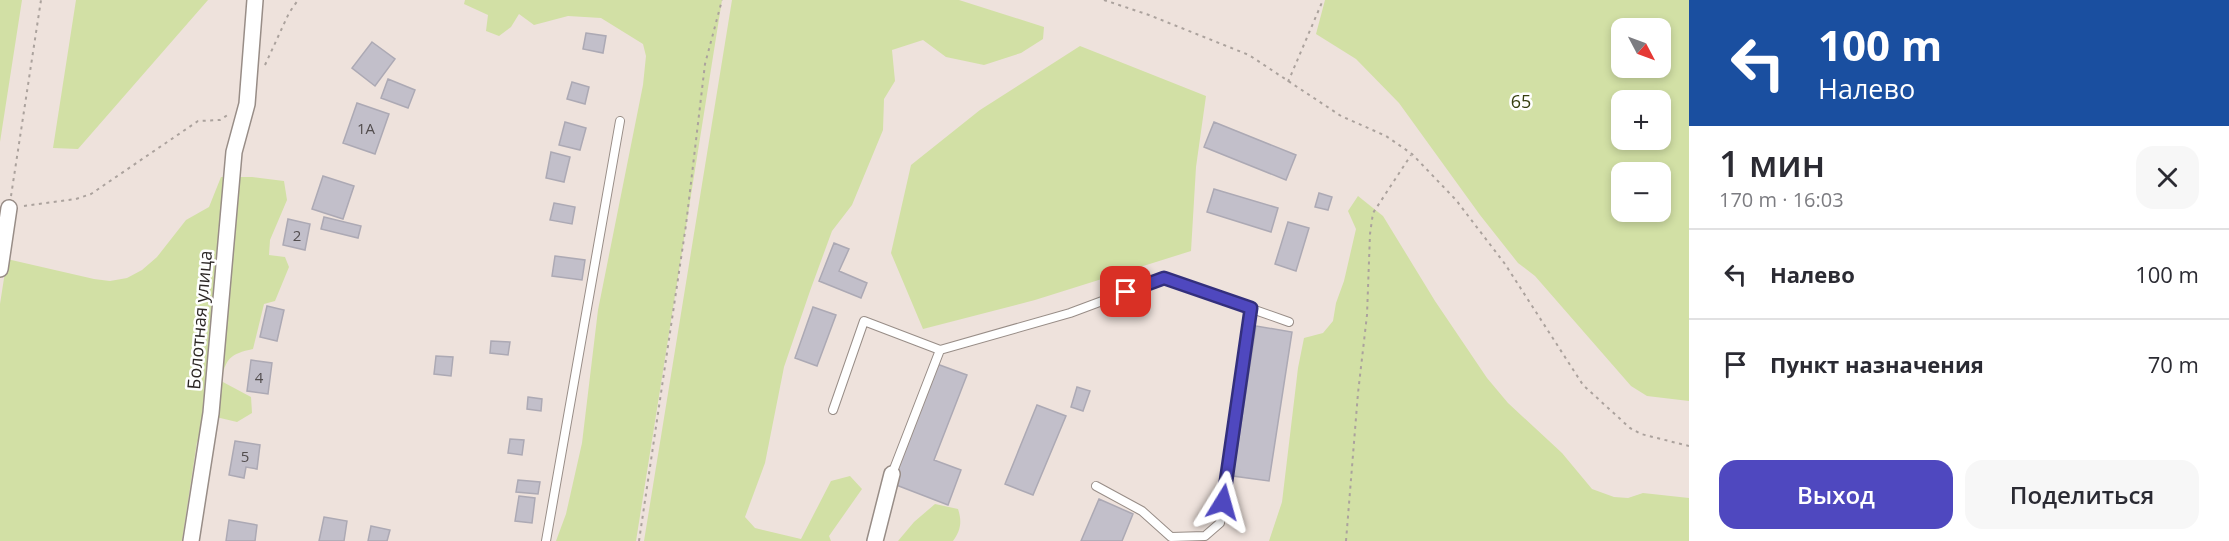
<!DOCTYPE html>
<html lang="ru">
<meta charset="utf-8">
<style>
:root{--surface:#fff;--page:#f7f7f7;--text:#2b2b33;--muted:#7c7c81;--line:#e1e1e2;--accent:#4f48bf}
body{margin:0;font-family:"Open Sans",sans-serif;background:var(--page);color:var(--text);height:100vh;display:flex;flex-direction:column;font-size:22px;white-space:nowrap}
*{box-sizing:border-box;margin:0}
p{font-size:20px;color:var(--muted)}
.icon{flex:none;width:33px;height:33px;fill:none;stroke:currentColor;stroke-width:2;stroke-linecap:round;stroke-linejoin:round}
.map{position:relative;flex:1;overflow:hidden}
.side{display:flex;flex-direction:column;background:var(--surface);width:540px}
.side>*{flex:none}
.top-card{background:#1a4fa0;color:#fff;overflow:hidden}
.needle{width:39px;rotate:131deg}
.buttons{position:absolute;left:1611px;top:18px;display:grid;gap:12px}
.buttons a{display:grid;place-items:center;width:60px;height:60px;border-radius:12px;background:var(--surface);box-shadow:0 3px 9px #0003;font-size:30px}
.pin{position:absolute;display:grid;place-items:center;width:51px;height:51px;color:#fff;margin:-26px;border-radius:12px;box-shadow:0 3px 9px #0006}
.me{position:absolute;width:66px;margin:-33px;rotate:8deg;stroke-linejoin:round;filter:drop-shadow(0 0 4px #0008)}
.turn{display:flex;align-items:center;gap:21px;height:126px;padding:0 30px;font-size:27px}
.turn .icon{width:78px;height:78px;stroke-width:2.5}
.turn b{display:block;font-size:42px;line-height:51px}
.round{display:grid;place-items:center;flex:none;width:63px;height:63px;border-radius:18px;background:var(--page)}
.summary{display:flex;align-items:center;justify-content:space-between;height:102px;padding:0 30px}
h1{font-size:36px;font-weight:600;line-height:45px}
.button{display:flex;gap:12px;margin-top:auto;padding:12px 30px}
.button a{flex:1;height:69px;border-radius:18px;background:var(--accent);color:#fff;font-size:24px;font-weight:600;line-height:69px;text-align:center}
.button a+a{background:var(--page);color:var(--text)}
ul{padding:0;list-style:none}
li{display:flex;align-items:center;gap:18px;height:90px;padding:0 30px;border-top:2px solid var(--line)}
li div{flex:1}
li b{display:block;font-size:22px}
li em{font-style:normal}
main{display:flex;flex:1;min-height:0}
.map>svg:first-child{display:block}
.green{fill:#d2e0a5;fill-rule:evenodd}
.building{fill:#c2bfca;stroke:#aca9b4;stroke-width:1.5}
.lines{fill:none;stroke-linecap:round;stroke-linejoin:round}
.service-casing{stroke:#988d87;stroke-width:10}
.minor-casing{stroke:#988d87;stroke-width:18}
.path{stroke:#aba29d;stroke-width:2;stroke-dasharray:3 4.5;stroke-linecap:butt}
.service{stroke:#fff;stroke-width:8}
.minor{stroke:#fff;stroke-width:15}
.route-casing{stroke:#332f7c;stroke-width:15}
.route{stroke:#4f48bf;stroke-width:10}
.labels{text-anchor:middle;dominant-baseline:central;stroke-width:5;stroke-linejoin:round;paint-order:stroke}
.number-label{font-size:15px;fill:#524d4e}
.park-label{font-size:18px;fill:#363f0f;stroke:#fff}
.street-label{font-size:18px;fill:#2c2725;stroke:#fff}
</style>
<main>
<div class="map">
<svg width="1689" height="541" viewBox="0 0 1689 541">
<rect width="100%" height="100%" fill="#eee2dc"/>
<path class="green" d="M0,0H22L0,142Z
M76,0H208L78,149L53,148Z
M465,0H722L636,541H556L566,514L582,443L598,310L643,85L646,56L643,44L601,18L568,16L534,25L519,14L511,27L499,36L486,31L488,15L464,4Z
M732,0H959L1044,27L1043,39L1021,53L984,65L946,57L923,40L892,50L895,81L884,99L883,130L852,205L832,231L810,291L784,367L765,463L745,517L755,528L801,539L831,481L850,476L862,489L829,536L831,541H644Z
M1325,0H1689V401L1647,396L1631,386L1535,276L1518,263L1480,215L1399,103L1356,59L1316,34ZM1622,28H1660V68H1622ZM1622,100H1660V140H1622ZM1622,172H1660V212H1622Z
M1080,46L1206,96L1196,167L1191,251L1035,300L923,329L891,253L911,165L980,110Z
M221,177H252L284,181L287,200L270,240L269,255L285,257L289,267L275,301L264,304L253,349C230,354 226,358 221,381L251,397L252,413L237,422L216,417L197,442L182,541H0V304L7,259L94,279L110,281L127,278L142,270L157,257L186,220L209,207Z
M1358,196L1383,216L1435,301L1487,378L1508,403L1562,453L1592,489L1614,497L1628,498L1643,493L1689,498V541H1269L1282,502L1298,368L1304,338L1323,333L1333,321L1336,303L1344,281L1356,229L1348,211Z
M935,504L958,509C962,521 961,530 953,541H898L914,522Z"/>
<path class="building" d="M586,33L606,36L603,53L583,49Z
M372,42L395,59L375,86L352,68Z
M388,79L415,90L408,108L381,98Z
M572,82L589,87L585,104L567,99Z
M357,103L389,114L375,154L343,143Z
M565,122L586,128L580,150L559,145Z
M1214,122L1296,155L1286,180L1204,147Z
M551,152L570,157L564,182L546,178Z
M323,176L354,186L343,219L312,209Z
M1214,189L1278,208L1271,232L1207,212Z
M1319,193L1332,197L1328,210L1315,207Z
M554,203L575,207L572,224L550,220Z
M324,217L361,226L358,238L321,229Z
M288,219L310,224L305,250L283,245Z
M1288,222L1309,228L1296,271L1275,264Z
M834,243L849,249L839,271L867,283L861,298L819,281Z
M555,256L585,260L582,280L552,276Z
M267,306L284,310L277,341L260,337Z
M813,307L836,315L817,366L795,358Z
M1256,326L1292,332L1269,481L1233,476Z
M491,341L510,342L508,355L490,353Z
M436,356L453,357L451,376L434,374Z
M251,360L272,363L268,394L247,391Z
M937,364L967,375L934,460L961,470L948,505L891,483Z
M1077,387L1090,391L1083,411L1071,407Z
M528,397L542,399L541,411L527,409Z
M1037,405L1066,416L1033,495L1005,484Z
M510,439L524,440L522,455L508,453Z
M235,441L260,445L257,469L246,467L244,478L229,475Z
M518,480L540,482L538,494L516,492Z
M519,496L535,498L532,523L515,521Z
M1099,499L1133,514L1122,541H1081Z
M324,517L347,521L344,541H319Z
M229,520L257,525L255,541H226Z
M371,526L390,530L387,541H368Z"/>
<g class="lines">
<defs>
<path id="service" d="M833,410L864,321L940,350L1070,313L1164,278L1289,322
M892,474L940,350
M1096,486L1142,511L1171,537L1205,536L1220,523L1251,308
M546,541L620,121"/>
<path id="minor" d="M0,269L9,208
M191,541L211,413L234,152L247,104L255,0
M875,541L892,474"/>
</defs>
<use href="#service" class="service-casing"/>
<use href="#minor" class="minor-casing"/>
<path class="path" d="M1104,0L1149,15L1249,55L1341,116L1386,136L1412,154L1456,200L1505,264L1583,385L1630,428L1641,434L1689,446
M265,65L289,13L298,0
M1288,82L1323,0
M11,196L41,0
M24,206L76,199L91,194L198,121L220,120L229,114
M639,541L686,225L705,64L722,0
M1346,541L1358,393L1367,315L1370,234L1373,213L1411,155"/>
<use href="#service" class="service"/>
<use href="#minor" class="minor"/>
</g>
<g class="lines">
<defs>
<path id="route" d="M1126,292L1164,278L1251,308L1223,502"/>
</defs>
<use href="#route" class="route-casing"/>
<use href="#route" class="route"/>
</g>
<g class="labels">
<g class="number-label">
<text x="366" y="128">1А</text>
<text x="297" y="235">2</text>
<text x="259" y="377">4</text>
<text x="245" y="456">5</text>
</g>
<g class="park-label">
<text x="1521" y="101">65</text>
</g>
<g class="street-label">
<text transform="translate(199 320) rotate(-85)">Болотная улица</text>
</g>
</g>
</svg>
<div class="buttons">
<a><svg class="needle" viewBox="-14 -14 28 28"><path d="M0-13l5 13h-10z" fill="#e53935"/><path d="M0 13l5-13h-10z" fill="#7c7c81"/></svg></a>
<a>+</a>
<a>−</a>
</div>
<div class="pin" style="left:1126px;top:292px;background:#d93025"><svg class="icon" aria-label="arrive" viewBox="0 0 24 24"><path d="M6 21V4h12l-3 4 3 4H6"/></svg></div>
<svg class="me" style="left:1223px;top:502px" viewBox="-20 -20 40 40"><path d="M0-17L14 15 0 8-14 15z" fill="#4f48bf" stroke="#fff" stroke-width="4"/></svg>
</div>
<section class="side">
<div class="top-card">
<div class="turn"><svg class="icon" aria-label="left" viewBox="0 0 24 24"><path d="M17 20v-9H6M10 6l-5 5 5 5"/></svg><div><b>100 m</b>Налево</div></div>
</div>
<div class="summary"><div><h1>1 мин</h1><p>170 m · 16:03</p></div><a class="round"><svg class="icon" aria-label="close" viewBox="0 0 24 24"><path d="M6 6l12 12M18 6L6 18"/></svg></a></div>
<ul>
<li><svg class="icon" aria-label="left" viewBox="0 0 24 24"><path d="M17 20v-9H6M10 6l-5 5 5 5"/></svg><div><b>Налево</b></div><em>100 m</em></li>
<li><svg class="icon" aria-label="arrive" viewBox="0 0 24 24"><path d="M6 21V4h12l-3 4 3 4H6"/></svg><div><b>Пункт назначения</b></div><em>70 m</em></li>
</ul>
<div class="button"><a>Выход</a><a>Поделиться</a></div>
</section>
</main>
